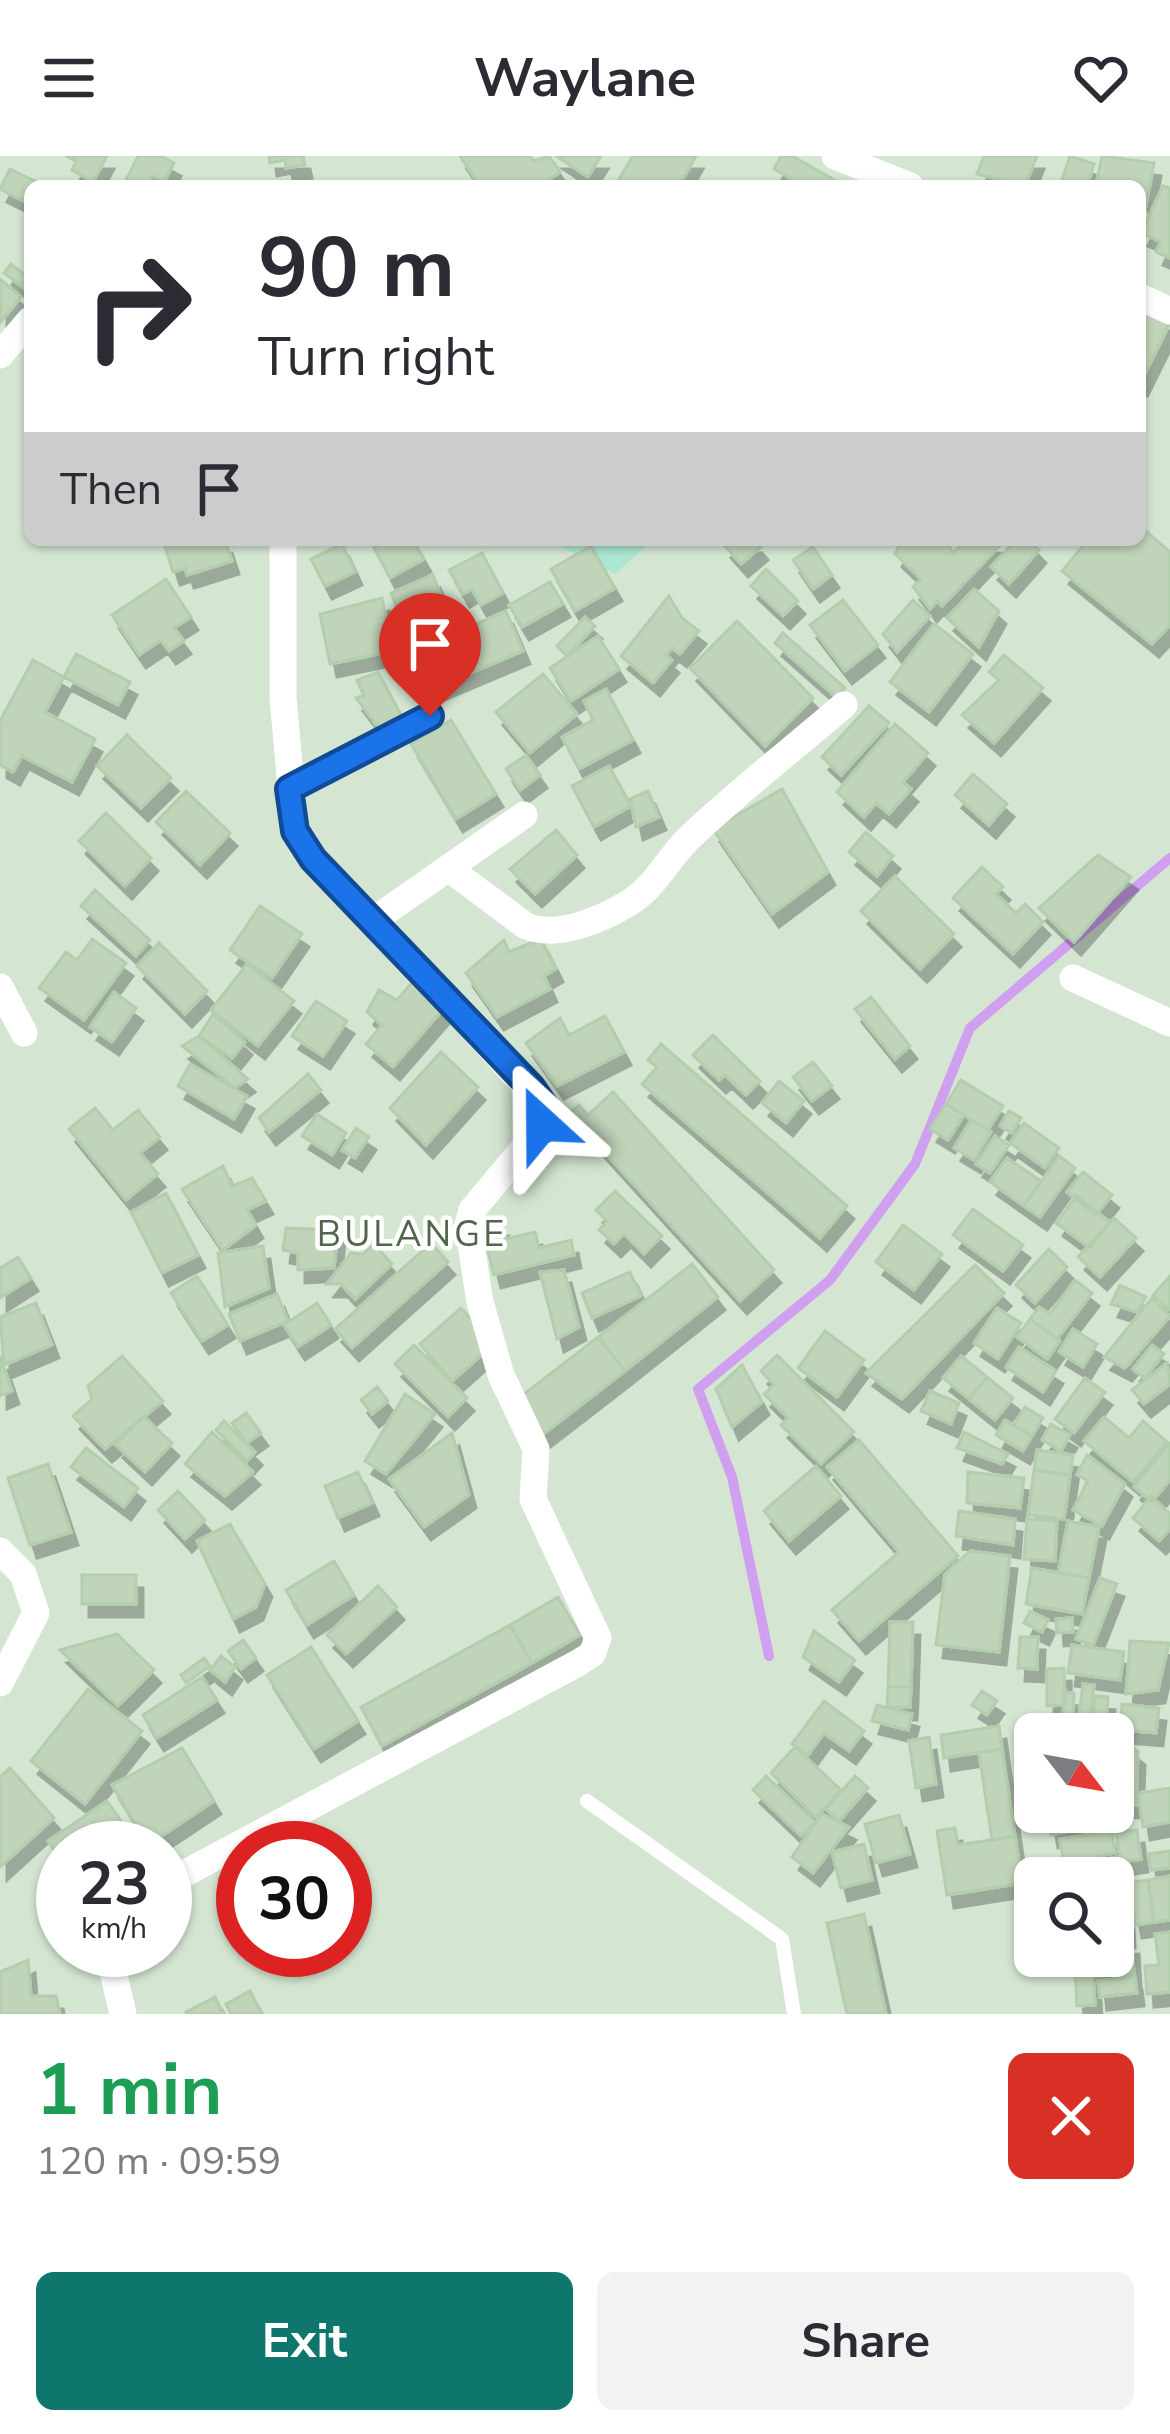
<!DOCTYPE html>
<meta charset="utf-8">
<style>
:root{--surface:#fff;--page:#f2f2f3;--text:#2b2b33;--muted:#7c7c81;--accent:#0f766e}
body{margin:0;font-family:"Nunito Sans",sans-serif;background:var(--page);color:var(--text);height:100vh;display:flex;flex-direction:column;font-size:45px;white-space:nowrap}
*{box-sizing:border-box;margin:0}
p{font-size:39px;color:var(--muted)}
.icon{flex:none;width:66px;height:66px;fill:none;stroke:currentColor;stroke-width:2;stroke-linecap:round;stroke-linejoin:round}
.map{position:relative;height:1858px;overflow:hidden}
.sheet{display:flex;flex-direction:column;background:var(--surface);flex:1}
.sheet>*{flex:none}
.top-card{position:absolute;left:24px;top:24px;width:1122px;height:366px;border-radius:18px;box-shadow:0 3px 9px #0004;background:#fff;color:var(--text);overflow:hidden}
.needle{width:78px;rotate:121deg}
.fabs{position:absolute;left:1014px;top:1557px;display:grid;gap:24px}
.fabs a{display:grid;place-items:center;width:120px;height:120px;border-radius:18px;background:var(--surface);box-shadow:0 3px 9px #0004;font-size:60px}
.speed{position:absolute;left:36px;top:1665px;display:flex;gap:24px;font-size:60px;font-weight:700;text-align:center}
.speed>*{display:grid;place-content:center;width:156px;height:156px;border-radius:50%;background:var(--surface);box-shadow:0 3px 9px #0004;line-height:1}
.speed small{font-size:30px;font-weight:400}
.speed .limit{border:18px solid #d22;background:#fff;color:#111}
.pin{position:absolute;display:grid;place-items:center;width:102px;height:102px;color:#fff;margin:-123px -51px;border-radius:50% 50% 50% 0;rotate:-45deg;box-shadow:0 0 12px #0007}
.pin .icon{rotate:45deg}
.me{position:absolute;width:132px;margin:-66px;rotate:336deg;stroke-linejoin:round;filter:drop-shadow(0 0 9px #0008)}
.turn{display:flex;align-items:center;gap:42px;height:252px;padding:0 36px;font-size:54px}
.turn .icon{width:156px;height:156px;stroke-width:2.5}
.turn b{display:block;font-size:84px;line-height:102px}
.then{display:flex;align-items:center;height:114px;padding:0 36px;background:#0003;gap:24px;font-size:45px}
.round{display:grid;place-items:center;flex:none;width:126px;height:126px;border-radius:18px;background:var(--page)}
.headline{display:flex;align-items:center;justify-content:space-between;height:204px;padding:0 36px}
h1{font-size:72px;font-weight:700;line-height:90px;color:#1e9e55}
.button{display:flex;gap:24px;margin-top:auto;padding:24px 36px}
.button a{flex:1;height:138px;border-radius:18px;background:var(--accent);color:#fff;font-size:48px;font-weight:700;line-height:138px;text-align:center}
.button a+a{background:var(--page);color:var(--text)}
header{display:flex;justify-content:space-between;align-items:center;height:156px;padding:0 36px;background:var(--surface);font-size:54px;font-weight:700}
.map>svg:first-child{display:block}
.residential{fill:#d4e6d2;fill-rule:evenodd}
.green{fill:#ace7d2}
.lines{fill:none;stroke-linecap:round;stroke-linejoin:round}
.stream{stroke:#d09ff0;stroke-width:10}
.building{fill:#bfd4b9;stroke:#b3cead;stroke-width:3;filter:url(#shadow)}
.service{stroke:#fff;stroke-width:14}
.minor{stroke:#fff;stroke-width:27}
.route-casing{stroke:#114b97;stroke-width:30}
.route{stroke:#1a73e8;stroke-width:21}
.labels{text-anchor:middle;dominant-baseline:central;stroke-width:9;stroke-linejoin:round;paint-order:stroke}
.neighbourhood-label{font-size:36px;letter-spacing:3px;fill:#51674b;stroke:#fff}
</style>
<header><svg class="icon" aria-label="menu" viewBox="0 0 24 24"><path d="M4 6h16M4 12h16M4 18h16"/></svg>Waylane<svg class="icon" aria-label="heart" viewBox="0 0 24 24"><path d="M12 20l-8-8c-3-5 5-10 8-4 3-6 11-1 8 4z"/></svg></header>
<div class="map">
<svg width="1170" height="1858" viewBox="0 0 1170 1858">
<defs>
<filter id="shadow"><feDropShadow dx="7" dy="13" stdDeviation="0" flood-color="#0004"/></filter>
</defs>
<rect width="100%" height="100%" fill="#e5f2e4"/>
<path class="residential" d="M0,0H1170V1858H0ZM30,30H1140V384H30ZM1035,1578H1113V1656H1035ZM63,1692H165V1794H63ZM243,1692H345V1794H243ZM1035,1722H1113V1800H1035Z"/>
<path class="green" d="M549,384H653L615,418Z"/>
<g class="lines">
<path class="stream" d="M769,1500L732,1321L698,1233L830,1124L915,1008L970,872L1170,702"/>
</g>
<path class="building" d="M66,0H107L93,26L72,14L76,5Z
M138,0H161L174,7L164,26L152,20L147,30H123Z
M269,0H303L305,9L286,12L285,4L270,7Z
M460,0H530L534,5L549,0L560,16L541,30H480Z
M556,0H601L588,21Z
M633,0H696L679,30H625L619,23Z
M781,0H792L840,27L785,30L790,22L774,13Z
M984,0H1037L1025,30L977,18Z
M1070,0L1094,8L1087,30H1060Z
M1102,0L1154,7L1144,60L1140,30H1096Z
M10,13L41,28L30,30V48L0,33Z
M1163,30L1170,32V102L1156,96L1161,86L1141,77Z
M11,108L30,123L25,133L4,117Z
M0,123L21,141L0,167Z
M1140,148L1170,167L1140,228Z
M1140,370L1170,396V469L1152,488L1062,415L1088,384H1140Z
M163,384H225L232,405L187,419L185,412L173,416Z
M370,384H413L424,403L390,422Z
M730,384H755L761,391L741,408L724,389Z
M902,384H946L953,397L966,384H1005L942,450L937,445L930,453L913,431L921,423L895,398Z
M1016,384H1029L1039,394L1009,428L991,411Z
M342,388L355,416L325,430L311,403Z
M591,390L615,432L575,455L551,413Z
M813,391L832,419L813,433L793,404Z
M482,397L503,437L481,449L472,433L463,438L449,414Z
M766,413L798,445L783,460L751,430Z
M433,419L450,462L408,479L391,437Z
M166,423L191,461L174,472L184,485L169,495L161,484L139,499L112,459Z
M550,426L563,448L522,471L509,449Z
M974,433L999,455L979,491L947,462Z
M669,440L682,462L699,475L680,498L672,492L666,499L672,504L653,527L621,500Z
M382,442L393,495L330,508L320,458Z
M843,444L878,489L845,515L810,469Z
M913,444L930,460L897,496L883,478Z
M506,455L523,495L435,532L418,493Z
M585,461L595,470L567,500L557,490Z
M737,465L813,542L765,590L690,512Z
M934,468L973,498L929,556L890,526Z
M783,477L845,532L836,541L775,487Z
M598,480L619,513L571,545L550,512Z
M76,498L130,526L118,549L64,521Z
M1004,499L1043,532L994,587L962,559L999,524L989,516Z
M33,504L64,521L45,556L95,583L72,626L22,600L13,616L0,609V565Z
M378,516L403,563L382,576L356,542L364,540L357,524Z
M543,518L577,558L530,597L496,556Z
M606,533L633,584L579,613L562,581L593,564L584,545Z
M869,550L889,567L841,619L822,601Z
M451,564L496,638L456,663L411,588Z
M895,568L928,597L903,626L911,633L889,658L876,647L864,661L837,636Z
M127,579L171,622L141,652L97,610Z
M526,599L540,619L520,634L506,613Z
M609,610L631,650L594,671L572,630Z
M973,618L1007,648L989,669L955,639Z
M782,633L828,716L772,758L713,673Z
M186,635L230,677L200,709L156,666Z
M648,635L659,661L636,671L630,643Z
M106,657L151,702L125,730L79,685Z
M556,674L577,699L535,738L510,713Z
M866,676L893,700L877,720L849,696Z
M1098,699L1131,721L1074,786L1039,752Z
M982,711L1003,731L996,738L1016,757L1025,748L1043,766L1013,798L953,742Z
M895,720L954,778L920,813L861,755Z
M95,734L150,784L136,800L81,750Z
M260,750L302,778L272,822L230,794Z
M92,783L126,807L84,864L39,832L66,796L77,804Z
M541,783L556,813L544,820L550,833L497,861L466,817L504,784L509,796Z
M159,787L207,835L185,858L137,810Z
M247,808L294,845L258,890L211,854Z
M415,823L446,850L393,911L366,888L382,869L367,856L379,834L397,844Z
M114,836L136,852L112,886L90,871Z
M871,841L910,890L895,903L855,853Z
M316,845L347,865L323,900L292,880Z
M213,858L245,886L232,902L199,880Z
M605,860L624,896L557,930L526,887L560,862L569,879Z
M713,879L760,925L746,939L725,919L719,924L693,899Z
M199,880L248,923L235,932L182,890Z
M661,888L847,1050L820,1082L642,928L657,911L648,904Z
M441,896L478,931L426,989L390,952Z
M813,906L832,930L812,945L793,921Z
M190,908L247,940L234,963L178,930Z
M308,918L321,934L269,976L259,962Z
M961,924L1003,950L988,974L946,948Z
M779,925L804,945L786,967L762,947Z
M613,936L774,1114L740,1145L569,957L579,949L588,959Z
M946,948L964,959L948,984L930,973Z
M95,952L113,974L138,954L160,981L140,997L158,1018L126,1044L69,973Z
M1009,955L1021,962L1012,977L1000,970Z
M317,958L346,977L332,999L302,980Z
M971,964L991,976L974,1004L954,992Z
M1024,967L1059,992L1045,1012L1010,987Z
M356,972L369,981L355,1002L342,994Z
M995,980L1009,989L990,1017L976,1008Z
M1059,1000L1075,1012L1040,1061L1024,1050Z
M1007,1002L1041,1025L1024,1050L990,1026Z
M223,1010L232,1030L252,1022L266,1045L247,1054L256,1069L223,1094L182,1033Z
M1083,1016L1112,1039L1096,1059L1067,1036Z
M615,1035L662,1080L644,1098L624,1078L614,1088L599,1074L607,1065L596,1054Z
M166,1037L198,1099L162,1117L131,1056Z
M1076,1040L1110,1066L1090,1092L1056,1067Z
M973,1053L1023,1089L1003,1115L953,1079Z
M1114,1062L1136,1082L1100,1121L1078,1101Z
M502,1067L506,1083L535,1076L539,1092L571,1084L574,1099L494,1119L482,1071Z
M903,1069L942,1098L914,1134L876,1106Z
M286,1072L338,1074L334,1112L298,1114V1097L283,1094Z
M431,1087L448,1106L352,1192L335,1173Z
M374,1088L392,1108L355,1143L341,1128H327L351,1097L363,1098Z
M263,1090L269,1132L225,1151L218,1097Z
M1049,1093L1067,1111L1035,1147L1016,1129Z
M18,1101L31,1122L0,1142V1112Z
M692,1108L718,1141L625,1215L598,1181Z
M975,1109L1004,1137L902,1243L866,1217Z
M564,1114L579,1171L557,1183L540,1116Z
M630,1116L641,1140L592,1162L582,1137Z
M197,1120L228,1169L202,1185L171,1137Z
M1170,1120V1154L1153,1139Z
M1075,1124L1092,1137L1057,1183L1030,1163L1039,1151L1050,1158Z
M1120,1129L1146,1141L1137,1156L1111,1148Z
M277,1138L288,1165L240,1185L229,1158Z
M1152,1142L1170,1160L1125,1212L1104,1201Z
M36,1147L52,1189L4,1209L0,1161Z
M317,1147L331,1169L298,1191L284,1169Z
M461,1152L494,1188L452,1225L420,1188Z
M997,1152L1021,1167L998,1203L974,1187Z
M1030,1163L1060,1185L1047,1203L1017,1181Z
M1073,1173L1097,1188L1083,1211L1059,1196Z
M825,1175L864,1204L837,1241L798,1212Z
M598,1181L625,1215L541,1280L515,1245Z
M414,1189L467,1242L448,1261L395,1208Z
M1152,1189L1164,1198L1144,1222L1133,1213Z
M1019,1191L1056,1215L1043,1236L1006,1211Z
M777,1199L854,1276L821,1308L781,1269L788,1262L764,1238L774,1229L761,1215Z
M0,1200L12,1235L0,1240Z
M122,1200L163,1245L105,1293L73,1260L92,1243L88,1230Z
M961,1200L987,1221L969,1243L943,1222Z
M1167,1207L1170,1228L1144,1248L1132,1234Z
M742,1209L762,1246L732,1271L716,1233Z
M987,1221L1013,1242L995,1264L969,1243Z
M1085,1222L1105,1236L1074,1277L1055,1263Z
M377,1231L388,1245L372,1258L361,1244Z
M930,1235L959,1247L951,1268L921,1255Z
M405,1238L435,1258L386,1318L365,1305Z
M1025,1251L1043,1262L1032,1280L1014,1269Z
M246,1257L261,1277L247,1287L232,1267Z
M143,1260L172,1287L145,1316L116,1289Z
M1104,1261L1129,1282L1143,1265L1167,1286L1133,1326L1084,1285Z
M1005,1264L1032,1280L1023,1295L996,1279Z
M224,1265L255,1296L247,1305L216,1274Z
M1051,1268L1070,1279L1061,1295L1042,1284Z
M212,1276L253,1316L225,1340L185,1308Z
M964,1276L1008,1298L1002,1308L957,1292Z
M452,1277L469,1339L424,1371L389,1323Z
M859,1284L958,1400L859,1485L832,1454L899,1396L827,1311Z
M1170,1287V1324L1152,1346L1134,1331Z
M86,1292L138,1332L124,1351L71,1311Z
M1037,1294L1073,1299L1070,1319L1034,1314Z
M1087,1299L1125,1328L1102,1370L1073,1354L1088,1325L1077,1319Z
M48,1308L71,1376L30,1389L8,1322Z
M816,1310L841,1340L789,1385L764,1355Z
M1034,1314L1070,1319L1064,1363L1028,1359Z
M358,1316L372,1347L338,1362L325,1330Z
M968,1316L1024,1322L1020,1352L967,1347Z
M178,1335L205,1364L185,1383L158,1354Z
M1151,1340L1170,1358V1373L1159,1385L1133,1362Z
M959,1355L1015,1363L1013,1389L956,1380Z
M1027,1363L1057,1365L1055,1405L1024,1403Z
M1068,1365L1099,1371L1089,1422L1058,1417Z
M230,1368L265,1428L256,1451L233,1463L197,1385Z
M970,1395L1010,1400L999,1496L936,1489L945,1418Z
M334,1405L354,1439L307,1469L286,1434Z
M1032,1412L1089,1422L1082,1458L1026,1448Z
M82,1419H136V1448H82Z
M1100,1422L1117,1428L1093,1489L1076,1483Z
M378,1430L397,1451L346,1498L327,1479Z
M558,1441L580,1479L532,1507L510,1469Z
M1030,1455L1048,1464L1042,1476L1024,1467Z
M1072,1462L1073,1476L1057,1477L1056,1463Z
M890,1466H913L911,1531H888Z
M510,1469L532,1507L382,1590L361,1551Z
M814,1475L855,1504L839,1526L803,1501Z
M117,1478L154,1514L118,1550L60,1494Z
M1020,1481H1038L1037,1513L1018,1512Z
M243,1484L256,1502L241,1513L228,1495Z
M1130,1485L1169,1487L1158,1534L1126,1538Z
M1072,1489L1124,1496L1120,1524L1068,1517Z
M311,1491L358,1565L314,1593L267,1519Z
M221,1500L235,1511L225,1526L210,1514Z
M204,1502L210,1510L186,1527L181,1519Z
M1064,1512L1065,1549L1047,1550V1513Z
M202,1521L217,1544L157,1582L143,1559Z
M1083,1528L1094,1529L1088,1576L1077,1575Z
M888,1531H911L910,1551H887Z
M88,1533L142,1575L85,1648L31,1605Z
M982,1535L997,1545L987,1559L972,1549Z
M1064,1536L1074,1537L1073,1568H1063Z
M1095,1540L1108,1541L1106,1575L1092,1574Z
M824,1545L864,1575L849,1595L824,1577L808,1599L792,1588Z
M1122,1548L1159,1552L1156,1577L1120,1574Z
M877,1549L912,1558L908,1574L872,1565Z
M1048,1563L1050,1578L1031,1581L1030,1565Z
M999,1570L1002,1593L944,1602L941,1579Z
M929,1581L936,1628L916,1632L909,1585Z
M1120,1582L1138,1596L1136,1649L1113,1648V1583Z
M795,1591L841,1634L816,1661L771,1617Z
M182,1592L214,1645L148,1689L112,1629Z
M1002,1593L1015,1680L992,1684L979,1597Z
M10,1612L54,1662L0,1711V1621Z
M766,1620L815,1666L801,1680L753,1634Z
M855,1620L868,1632L839,1665L826,1653Z
M1170,1632V1666L1143,1671L1138,1637Z
M107,1645L136,1686L127,1692H63V1708L48,1685Z
M1047,1656H1076L1079,1673L1051,1679Z
M822,1658L849,1671L813,1717L792,1701Z
M899,1659L910,1698L876,1707L865,1668Z
M955,1672L958,1689L1015,1680L1022,1727L947,1739L937,1675Z
M1137,1674L1141,1703L1121,1706L1116,1677Z
M1112,1675L1115,1697L1098,1700L1100,1712L1065,1717L1060,1683Z
M864,1688L872,1724L841,1732L832,1696Z
M1170,1695V1712L1151,1714L1148,1698Z
M1118,1701L1126,1751L1113,1753V1722H1104L1101,1704Z
M243,1712V1789L219,1722Z
M1170,1720V1764L1154,1766L1148,1724Z
M1148,1724L1154,1766L1135,1769L1128,1727Z
M864,1758L886,1858H847L827,1767Z
M1113,1760H1127L1128,1779L1113,1780Z
M1170,1776V1836L1147,1838L1145,1810L1159,1809L1155,1778Z
M1132,1785L1134,1818L1094,1820L1093,1800H1113V1786Z
M1074,1800H1092L1095,1849L1077,1850Z
M28,1804L31,1840H56L60,1858H0V1816Z
M1135,1821L1137,1837L1100,1841L1098,1825Z
M250,1835L262,1858H231L226,1848Z
M215,1841L223,1858H187L186,1856Z"/>
<g class="lines">
<path class="service" d="M587,1645L782,1783L794,1858"/>
<path class="minor" d="M835,0L910,30
M1140,141L1170,155
M0,199L30,164
M283,384V542L295,675L313,703L374,764L524,659
M289,633L430,560
M448,712L526,770C559,783 603,763 632,745C656,729 668,703 688,683C737,636 793,593 844,549
M1073,822L1170,867
M0,831L24,877
M0,1395L23,1418L36,1457L0,1527
M165,1728L578,1507L592,1498L598,1482L533,1343L536,1293L501,1219L480,1146L468,1069L472,1054L534,980L546,953L374,764
M108,1794L123,1858"/>
</g>
<g class="lines">
<defs>
<path id="route" d="M430,560L289,633L295,675L313,703L531,931L546,953L542,968"/>
</defs>
<use href="#route" class="route-casing"/>
<use href="#route" class="route"/>
</g>
<g class="labels">
<g class="neighbourhood-label">
<text x="412" y="1078">BULANGE</text>
</g>
</g>
</svg>
<div class="fabs">
<a><svg class="needle" viewBox="-14 -14 28 28"><path d="M0-13l5 13h-10z" fill="#e53935"/><path d="M0 13l5-13h-10z" fill="#7c7c81"/></svg></a>
<a><svg class="icon" aria-label="search" viewBox="0 0 24 24"><circle cx="10" cy="10" r="6"/><path d="M15 15l6 6"/></svg></a>
</div>
<div class="speed"><div>23<small>km/h</small></div><div class="limit">30</div></div>
<div class="pin" style="left:430px;top:560px;background:#d93025"><svg class="icon" aria-label="arrive" viewBox="0 0 24 24"><path d="M6 21V4h12l-3 4 3 4H6"/></svg></div>
<svg class="me" style="left:542px;top:968px" viewBox="-20 -20 40 40"><path d="M0-17L14 15 0 8-14 15z" fill="#1a73e8" stroke="#fff" stroke-width="4"/></svg>
<div class="top-card">
<div class="turn"><svg class="icon" aria-label="right" viewBox="0 0 24 24"><path d="M7 20v-9h11M14 6l5 5-5 5"/></svg><div><b>90 m</b>Turn right</div></div>
<div class="then">Then<svg class="icon" aria-label="arrive" viewBox="0 0 24 24"><path d="M6 21V4h12l-3 4 3 4H6"/></svg></div>
</div>
</div>
<section class="sheet">
<div class="headline"><div><h1>1 min</h1><p>120 m · 09:59</p></div><a class="round" style="background:#d93025;color:#fff"><svg class="icon" aria-label="close" viewBox="0 0 24 24"><path d="M6 6l12 12M18 6L6 18"/></svg></a></div>
<div class="button"><a>Exit</a><a>Share</a></div>
</section>
